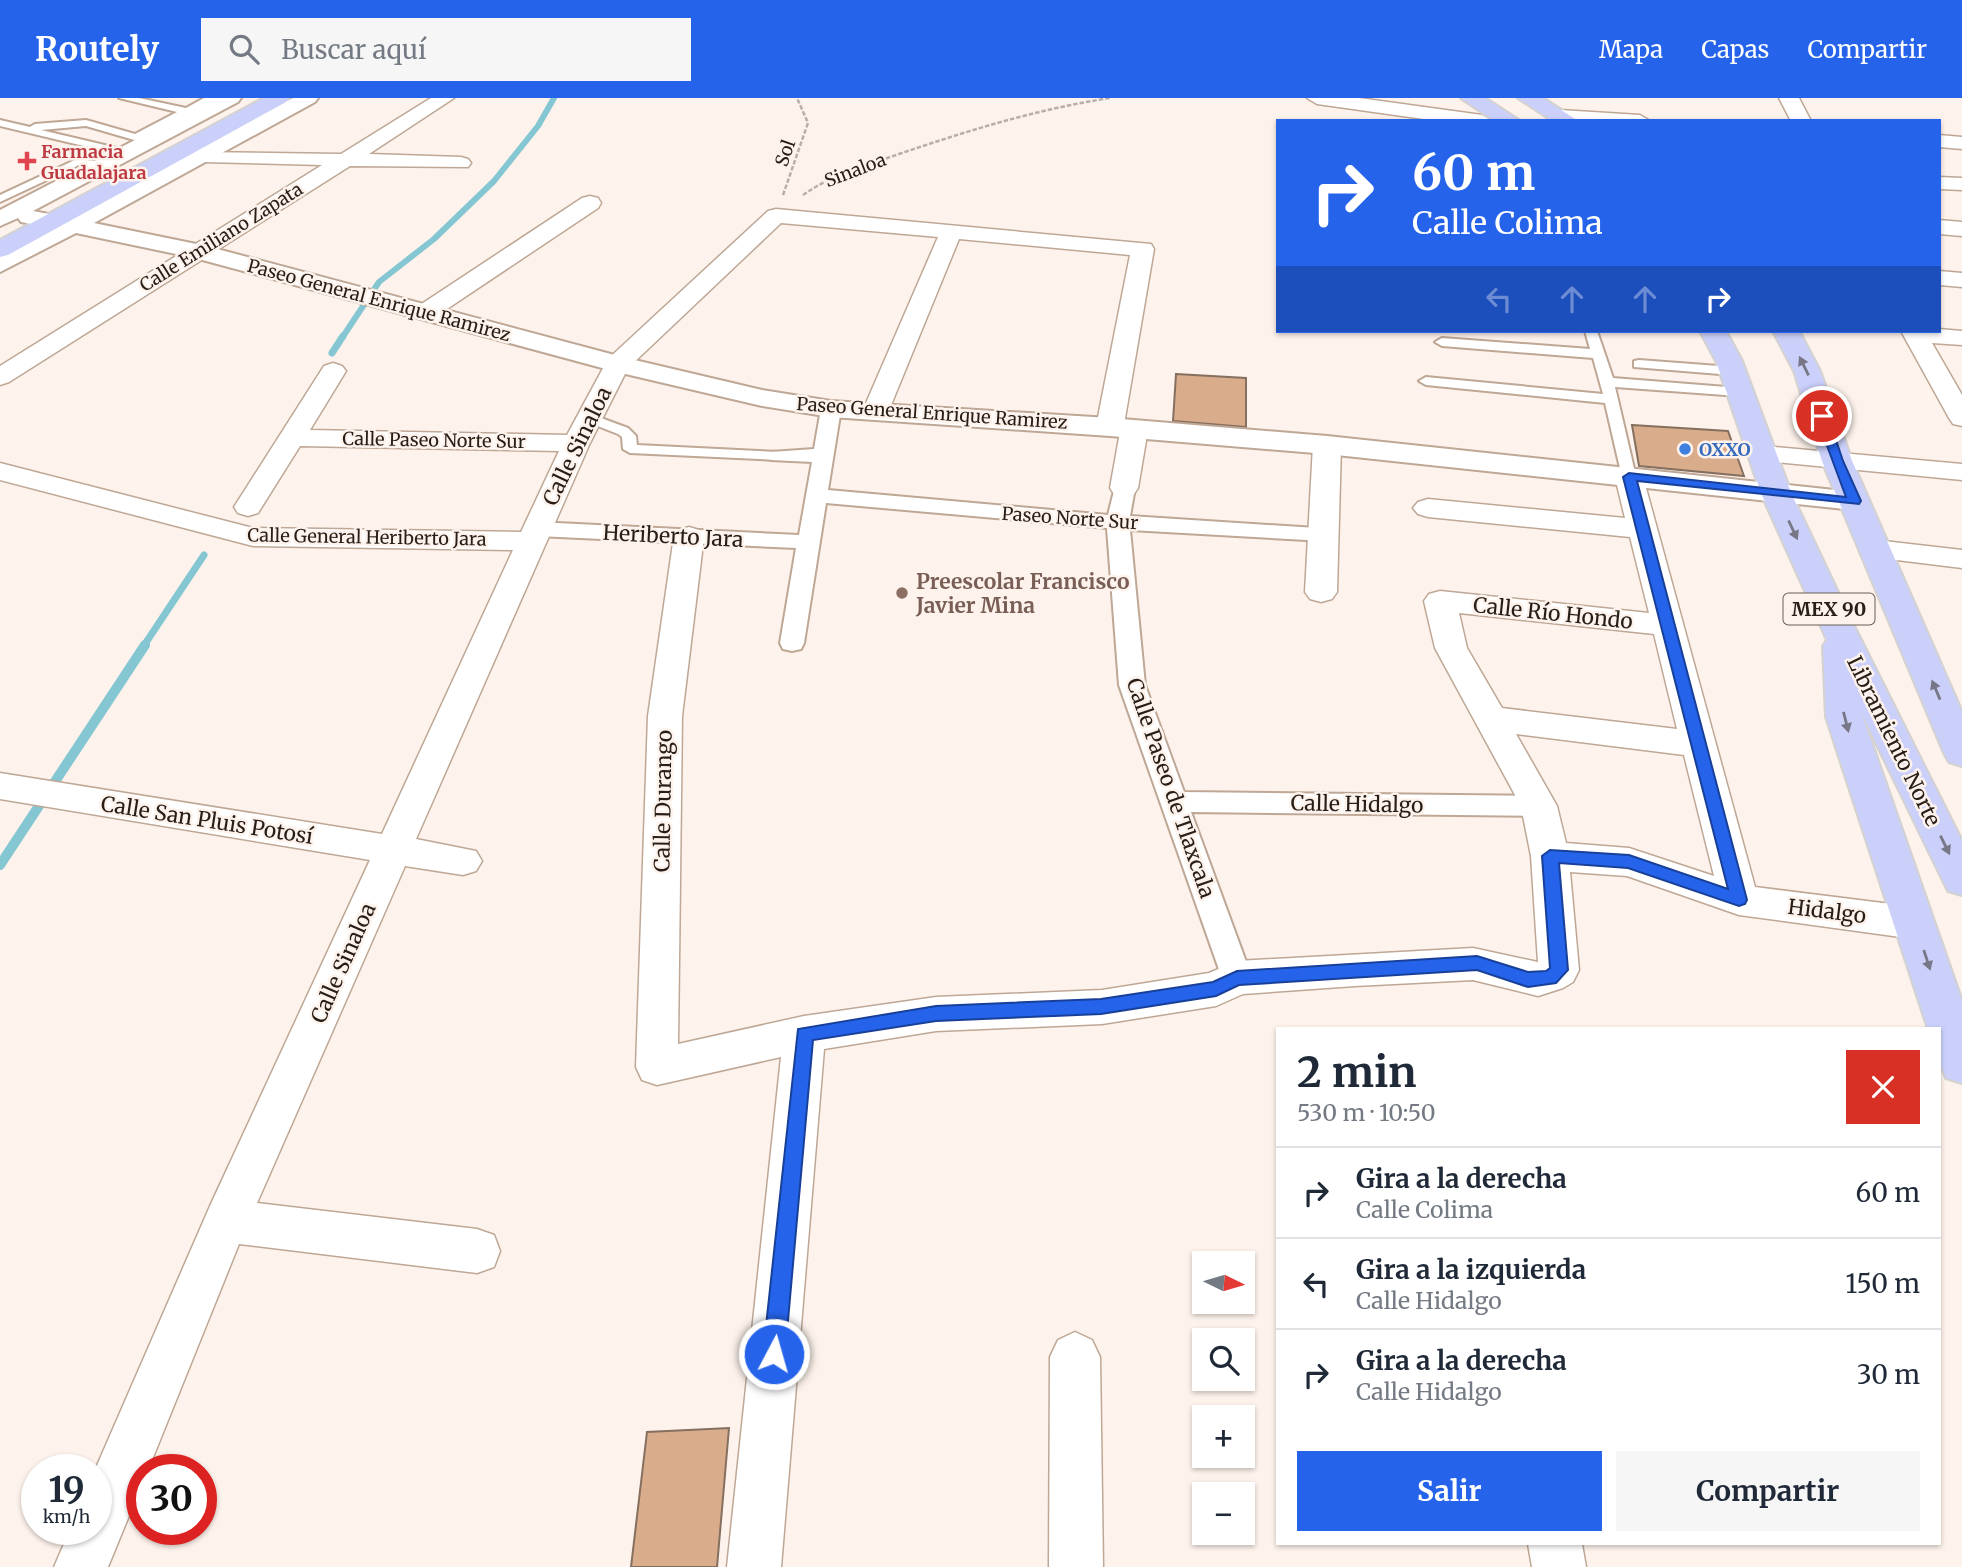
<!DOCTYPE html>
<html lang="es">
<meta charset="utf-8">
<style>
:root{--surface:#fff;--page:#f6f6f7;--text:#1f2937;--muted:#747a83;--line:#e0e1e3;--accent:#2563eb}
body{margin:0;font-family:Merriweather,serif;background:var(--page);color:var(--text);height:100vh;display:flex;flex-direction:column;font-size:26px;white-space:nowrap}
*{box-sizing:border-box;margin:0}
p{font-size:23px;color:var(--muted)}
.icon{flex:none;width:38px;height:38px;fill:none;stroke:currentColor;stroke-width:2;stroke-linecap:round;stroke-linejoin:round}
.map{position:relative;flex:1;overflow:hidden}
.panel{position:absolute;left:1276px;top:929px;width:665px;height:518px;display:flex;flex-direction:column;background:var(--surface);border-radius:0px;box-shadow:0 2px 5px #0004}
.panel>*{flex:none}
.hud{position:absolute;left:1276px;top:21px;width:665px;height:214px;border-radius:0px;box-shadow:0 2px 5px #0004;background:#2563eb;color:#fff;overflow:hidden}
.needle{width:46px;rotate:95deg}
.tools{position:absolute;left:1192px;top:1153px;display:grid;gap:14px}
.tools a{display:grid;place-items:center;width:63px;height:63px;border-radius:0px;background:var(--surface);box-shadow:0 2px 5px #0004;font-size:35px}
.speed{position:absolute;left:21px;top:1356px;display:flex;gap:14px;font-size:35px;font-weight:700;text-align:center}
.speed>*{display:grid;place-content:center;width:91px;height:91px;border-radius:50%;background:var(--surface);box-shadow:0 2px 5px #0004;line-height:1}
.speed small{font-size:18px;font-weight:400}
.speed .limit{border:10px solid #d22;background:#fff;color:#111}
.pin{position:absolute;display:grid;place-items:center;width:60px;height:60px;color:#fff;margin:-30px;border:4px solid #fff;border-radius:50%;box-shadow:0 2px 7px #0007}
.me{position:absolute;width:77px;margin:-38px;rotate:6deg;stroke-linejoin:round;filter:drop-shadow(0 0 5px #0008)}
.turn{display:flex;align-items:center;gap:24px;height:147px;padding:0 21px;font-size:32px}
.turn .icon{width:91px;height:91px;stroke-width:2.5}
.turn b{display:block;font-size:49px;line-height:60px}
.lanes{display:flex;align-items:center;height:66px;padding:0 21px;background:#0003;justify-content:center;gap:35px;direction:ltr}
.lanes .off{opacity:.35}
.round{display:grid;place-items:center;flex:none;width:74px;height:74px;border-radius:0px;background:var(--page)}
.overview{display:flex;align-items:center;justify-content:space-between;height:119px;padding:0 21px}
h1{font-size:42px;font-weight:700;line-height:52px}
.primary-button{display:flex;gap:14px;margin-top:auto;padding:14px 21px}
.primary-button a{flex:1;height:80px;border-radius:0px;background:var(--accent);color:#fff;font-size:28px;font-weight:700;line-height:80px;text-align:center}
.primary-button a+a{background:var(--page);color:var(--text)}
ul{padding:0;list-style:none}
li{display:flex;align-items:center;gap:21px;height:91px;padding:0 21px;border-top:2px solid var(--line)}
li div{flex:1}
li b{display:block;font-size:26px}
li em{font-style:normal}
header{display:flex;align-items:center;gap:42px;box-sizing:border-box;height:98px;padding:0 35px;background:var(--accent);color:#fff}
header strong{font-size:33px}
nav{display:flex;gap:38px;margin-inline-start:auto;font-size:24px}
.search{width:490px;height:63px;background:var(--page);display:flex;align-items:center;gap:18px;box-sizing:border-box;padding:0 24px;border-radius:0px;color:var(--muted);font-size:26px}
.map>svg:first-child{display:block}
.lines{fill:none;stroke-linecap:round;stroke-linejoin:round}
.stream-far2{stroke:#85c6d3;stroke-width:6}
.stream-far1{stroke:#85c6d3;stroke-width:7}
.stream{stroke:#85c6d3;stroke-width:10}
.building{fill:#d9ad8c;stroke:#856f5f;stroke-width:2}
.service-casing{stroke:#bea795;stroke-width:4}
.pedestrian-casing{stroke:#bea795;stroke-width:4}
.minor-casing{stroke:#bea795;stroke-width:3}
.tertiary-casing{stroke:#bea795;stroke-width:4}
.primary-casing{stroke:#d4d2d1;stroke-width:4}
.path{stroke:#b9afa8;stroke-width:2.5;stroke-dasharray:4.5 2;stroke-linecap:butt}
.service{fill:#fff;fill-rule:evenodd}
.pedestrian{fill:#fff;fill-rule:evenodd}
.minor{fill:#fff;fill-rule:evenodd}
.tertiary{fill:#fff;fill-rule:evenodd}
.primary{fill:#cad0fa;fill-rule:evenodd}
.oneway{fill:#787788}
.route{fill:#2563eb;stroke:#184099;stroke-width:2}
.health-dot{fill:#e0444e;stroke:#fef3ec;stroke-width:2.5}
.shop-dot{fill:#3f7fe0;stroke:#fef3ec;stroke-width:2.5}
.education-dot{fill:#8d6e63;stroke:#fef3ec;stroke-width:2.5}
.labels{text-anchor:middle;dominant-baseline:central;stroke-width:5;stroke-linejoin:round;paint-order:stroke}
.far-health-label{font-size:18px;font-weight:bold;fill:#be3a42;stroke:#fef3ec;text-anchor:start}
.far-street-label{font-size:18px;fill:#271e17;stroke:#fef3ec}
.far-shop-label{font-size:18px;font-weight:bold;fill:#366cbe;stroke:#fef3ec;text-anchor:start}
.shield{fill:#fef3ec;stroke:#685e57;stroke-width:2}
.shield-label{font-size:19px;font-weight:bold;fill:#271e17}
.street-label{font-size:21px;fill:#271e17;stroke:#fef3ec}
.education-label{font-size:21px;font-weight:bold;fill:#785e54;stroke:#fef3ec;text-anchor:start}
</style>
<header>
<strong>Routely</strong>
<div class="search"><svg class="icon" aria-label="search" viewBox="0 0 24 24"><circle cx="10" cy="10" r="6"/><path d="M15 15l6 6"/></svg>Buscar aquí</div>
<nav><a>Mapa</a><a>Capas</a><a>Compartir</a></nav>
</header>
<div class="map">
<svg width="1962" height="1469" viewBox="0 0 1962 1469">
<rect width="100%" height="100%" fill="#fef3ec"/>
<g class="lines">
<path class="stream-far2" d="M342,240L379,184L434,141L494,83L538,28L554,0"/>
<path class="stream-far1" d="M332,255L343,238
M143,549L204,457"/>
<path class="stream" d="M0,767L145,547"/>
</g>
<path class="building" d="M1176,276L1246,280V329L1173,323Z
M1632,327L1728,333L1744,378L1639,368Z
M729,1330L717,1469H631L647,1334Z"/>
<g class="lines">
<defs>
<path id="service" d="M119,0H139L186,10L204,0H217L196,12V16H188L145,39L153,43L148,46L86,28L41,32L130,53L131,55L126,58L0,28V22L30,29L35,26L86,22L135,36L177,14Z
M77,61L103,64L108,67L103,70L79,67L0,104V97Z
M1585,233H1597L1613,280L1739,290L1746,294L1739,298L1615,289L1636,379L1629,383L1622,379L1605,305L1426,287L1419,283L1426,279L1603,296L1593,260L1442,248L1435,244L1442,240L1590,251Z
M1639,262L1732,269L1739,273L1732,277L1634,269V263Z
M590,316L628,330L636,338L637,347L778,354L785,358L778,362L630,355L623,351L622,339L618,336L585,323L583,320Z"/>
<path id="pedestrian" d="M831,305L838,307L841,311L828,392L1108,417L1116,385H1132L1135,390L1130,418L1332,431L1335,436L1332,441L1324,443L1130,432L1145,587L1184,694L1539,698L1549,701L1553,708L1549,715L1539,718L1191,714L1252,880L1248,889L1237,893L1226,889L1222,880L1119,587L1107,430L826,405L804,545L801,551L792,553L783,551L780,545L796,450L537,438L529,436L526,431L529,426L537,424L799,437L812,364L771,362L767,358L771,354L814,351L821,311L824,307Z"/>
<path id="minor" d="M431,0H454L369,56L461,59L468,61L471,65L468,69L350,68L9,284L0,287V268L322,67L202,64L195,62L192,58L195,54L341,56Z
M1307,0H1359L1482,17L1492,23H1438L1317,6Z
M1779,0H1799L1811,23H1791Z
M1560,12L1640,17L1650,23L1553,22L1550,18Z
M1939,37L1962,39V51L1939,49Z
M1939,79L1962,80V92L1939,91Z
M590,98L598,100L601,105L598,110L435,219L426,221L417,219L414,214L417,209L582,100Z
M776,111L1151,146L1154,151L1124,326L1134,323L1144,325L1148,331L1138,390L1134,396L1124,399L1114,396L1110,390L1120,334L1110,337L1100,335L1096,329L1130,157L959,141L889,312L885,318L876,320L867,318L863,312L938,139L781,125L628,270L590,345L416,741L476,753L482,763L476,773L463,777L405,768L257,1105L477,1131L494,1137L500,1153L494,1169L477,1175L239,1146L148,1372H142V1386L108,1469H54L70,1432H96L95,1372L210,1108L370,762L0,701V675L382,736L513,452L253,448L0,382V365L253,430L521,434L559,353L300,348L258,415L248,418L238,415L234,409L324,268L333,265L342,268L346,273L310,332L567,337L608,261L768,113Z
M1939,122L1962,124V138L1939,136Z
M1939,173L1962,175V189L1939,187Z
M1939,231L1962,233V247L1932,245L1962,297V328L1953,326L1949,320L1901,233H1939Z
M1327,339L1337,341L1341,347L1337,494L1332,501L1321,504L1310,501L1305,494L1313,347L1317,341Z
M1764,348L1962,366V382L1754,362L1750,356L1754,350Z
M1629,371L1639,373L1643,379L1755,789L1915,809L1929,814L1934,825L1929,836L1915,841L1739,817L1627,778L1570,774L1579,872L1573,884L1563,890L1538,898L1473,882L1355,888L1243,896L1216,908L1102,926L936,933L824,951L781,1469H727L781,959L657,987L642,982L636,969L648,618L674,438L679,432L689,429L699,432L704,438L682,618L678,946L804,918L936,899L1102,892L1209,875L1237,863L1473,850L1538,864L1531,758L1521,708L1435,550L1424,503L1429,496L1440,493L1649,515L1630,439L1428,419L1418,416L1413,410L1418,404L1428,401L1625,420L1615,379L1619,373ZM1459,515L1654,536L1677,631L1502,610L1467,550ZM1516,636L1684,657L1714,778L1629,750L1566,745L1557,708Z
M1875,442L1962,452V470L1864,458L1860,451L1864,444Z
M1075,1234L1092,1242L1100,1259L1103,1469H1049L1050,1259L1058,1242Z
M1528,1446H1582L1586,1469H1532Z"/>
<path id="tertiary" d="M216,0H241L238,4L33,113L69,120L293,0H318L315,4L94,125L206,148L622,259L762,292L831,303L1110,320L1327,338L1854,394L1865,397L1869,403L1865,409L1854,412L1327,356L1110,338L831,319L762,308L617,274L195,160L76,135L0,174V157L50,130L21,124L18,120L0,128V112Z"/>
<path id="primary" d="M264,0H289L286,4L8,157L0,159V142Z
M1461,0H1485L1520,23H1495Z
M1518,0H1543L1578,23H1553Z
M1700,233H1726L1742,263L1791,395L1856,532L1962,743V797L1948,793L1861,614L1962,903V985L1946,980L1939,963V931H1928L1826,619L1823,548L1827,542L1761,395L1716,263Z
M1773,233H1799L1820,273L1852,363L1962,614V668L1949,664L1944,655L1822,363L1794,273Z"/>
</defs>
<use href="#service" class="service-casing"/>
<use href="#pedestrian" class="pedestrian-casing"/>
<use href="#minor" class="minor-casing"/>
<use href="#tertiary" class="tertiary-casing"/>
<use href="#primary" class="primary-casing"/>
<path class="path" d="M783,97L808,25L797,0
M803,97C833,76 867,67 902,55C970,32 1038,11 1110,0"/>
<use href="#service" class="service"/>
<use href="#pedestrian" class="pedestrian"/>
<use href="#minor" class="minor"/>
<use href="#tertiary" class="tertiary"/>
<use href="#primary" class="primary"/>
</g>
<defs><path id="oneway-solid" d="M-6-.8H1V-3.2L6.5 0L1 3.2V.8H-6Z" transform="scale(1.75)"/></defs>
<g class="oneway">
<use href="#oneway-solid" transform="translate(1804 268) rotate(-116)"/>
<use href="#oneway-solid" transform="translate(1793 432) rotate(65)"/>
<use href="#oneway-solid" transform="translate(1936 592) rotate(-113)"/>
<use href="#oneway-solid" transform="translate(1846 624) rotate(76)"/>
<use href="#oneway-solid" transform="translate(1945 747) rotate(64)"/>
<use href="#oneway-solid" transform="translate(1927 862) rotate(72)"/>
</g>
<path class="route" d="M1818,315L1828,318L1843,363L1861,403L1859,406L1637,383L1747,802L1745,806L1739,808L1628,770L1559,765L1568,872L1556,885L1528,889L1477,872L1239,887L1216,898L1101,916L936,923L813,942L785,1256L782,1263L774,1266L766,1263L763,1256L798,931L936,908L1101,901L1213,884L1237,873L1477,858L1528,874L1546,873L1550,870L1542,758L1550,752L1629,757L1728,791L1623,379L1629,375L1846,399L1816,318Z"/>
<path class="health-dot" d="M23.5 52.5h7v7h7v7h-7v7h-7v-7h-7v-7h7z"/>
<circle class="shop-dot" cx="1685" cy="351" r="7"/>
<circle class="education-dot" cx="902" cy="495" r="7"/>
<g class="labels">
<g class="far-health-label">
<text x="41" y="53">Farmacia<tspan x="41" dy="21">Guadalajara</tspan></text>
</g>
<g class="far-street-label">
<text transform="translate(785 55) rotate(-71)">Sol</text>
<text transform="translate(855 72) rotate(-21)">Sinaloa</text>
<text transform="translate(221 139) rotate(-32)">Calle Emiliano Zapata</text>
<text transform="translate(379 202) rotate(15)">Paseo General Enrique Ramirez</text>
<text transform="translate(932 315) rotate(4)">Paseo General Enrique Ramirez</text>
<text transform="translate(434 342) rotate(1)">Calle Paseo Norte Sur</text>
<text transform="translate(1070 420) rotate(4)">Paseo Norte Sur</text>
<text transform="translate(367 439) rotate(1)">Calle General Heriberto Jara</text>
</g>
<g class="far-shop-label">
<text x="1699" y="351">OXXO</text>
</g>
<rect class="shield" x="1783.5" y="495.5" width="91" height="31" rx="5"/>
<g class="shield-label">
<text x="1829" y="511">MEX 90</text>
</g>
<g class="street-label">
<text transform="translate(577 348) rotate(-64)">Calle Sinaloa</text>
<text transform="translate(673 438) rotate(3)">Heriberto Jara</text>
<text transform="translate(1553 515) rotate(6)">Calle Río Hondo</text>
<text transform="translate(1894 643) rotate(64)">Libramiento Norte</text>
<text transform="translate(1171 690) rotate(71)">Calle Paseo de Tlaxcala</text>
<text transform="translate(663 703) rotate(-89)">Calle Durango</text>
<text transform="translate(1357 706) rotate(1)">Calle Hidalgo</text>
<text transform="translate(207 722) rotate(9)">Calle San Pluis Potosí</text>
<text transform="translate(1827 813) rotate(7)">Hidalgo</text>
<text transform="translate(343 865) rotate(-66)">Calle Sinaloa</text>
</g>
<g class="education-label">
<text x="916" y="483">Preescolar Francisco<tspan x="916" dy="24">Javier Mina</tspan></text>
</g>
</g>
</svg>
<div class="tools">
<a><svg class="needle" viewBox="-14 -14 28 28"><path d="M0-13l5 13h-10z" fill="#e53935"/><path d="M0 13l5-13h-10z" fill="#747a83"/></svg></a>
<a><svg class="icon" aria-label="search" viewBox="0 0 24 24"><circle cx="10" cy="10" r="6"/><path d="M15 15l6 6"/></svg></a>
<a>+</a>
<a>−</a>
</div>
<div class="speed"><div>19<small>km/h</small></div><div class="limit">30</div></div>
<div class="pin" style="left:1822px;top:318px;background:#d93025"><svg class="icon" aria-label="arrive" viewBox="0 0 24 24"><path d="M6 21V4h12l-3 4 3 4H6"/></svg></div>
<svg class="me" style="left:774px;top:1256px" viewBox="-20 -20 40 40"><circle r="17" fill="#2563eb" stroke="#fff" stroke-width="3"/><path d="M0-11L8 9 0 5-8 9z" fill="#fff"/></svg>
<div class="hud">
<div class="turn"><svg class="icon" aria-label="right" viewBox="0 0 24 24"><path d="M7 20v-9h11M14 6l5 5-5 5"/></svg><div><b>60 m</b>Calle Colima</div></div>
<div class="lanes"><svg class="icon off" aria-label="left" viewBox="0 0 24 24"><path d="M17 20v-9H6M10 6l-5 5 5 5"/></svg><svg class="icon off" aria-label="ahead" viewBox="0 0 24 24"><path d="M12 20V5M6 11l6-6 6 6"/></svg><svg class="icon off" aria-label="ahead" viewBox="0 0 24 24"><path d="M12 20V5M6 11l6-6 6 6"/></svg><svg class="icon" aria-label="right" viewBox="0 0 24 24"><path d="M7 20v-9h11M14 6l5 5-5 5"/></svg></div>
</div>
<section class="panel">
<div class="overview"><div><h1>2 min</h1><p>530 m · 10:50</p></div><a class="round" style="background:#d93025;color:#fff"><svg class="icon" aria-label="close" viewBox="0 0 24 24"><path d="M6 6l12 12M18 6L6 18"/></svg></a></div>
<ul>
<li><svg class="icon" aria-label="right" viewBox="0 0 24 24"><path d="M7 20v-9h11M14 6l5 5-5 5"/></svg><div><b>Gira a la derecha</b><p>Calle Colima</p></div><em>60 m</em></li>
<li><svg class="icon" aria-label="left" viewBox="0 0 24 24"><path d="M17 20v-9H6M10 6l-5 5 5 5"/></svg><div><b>Gira a la izquierda</b><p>Calle Hidalgo</p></div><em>150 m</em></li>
<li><svg class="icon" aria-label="right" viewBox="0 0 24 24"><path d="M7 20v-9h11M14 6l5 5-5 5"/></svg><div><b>Gira a la derecha</b><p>Calle Hidalgo</p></div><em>30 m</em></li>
</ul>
<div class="primary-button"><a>Salir</a><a>Compartir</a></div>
</section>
</div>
